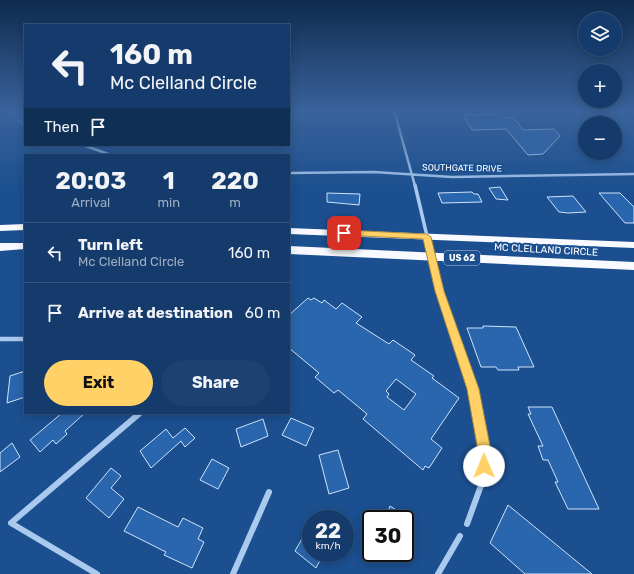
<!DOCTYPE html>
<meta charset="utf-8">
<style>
:root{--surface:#143b6b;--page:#1d4271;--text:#f1f3f6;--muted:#9dadc1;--line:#33557e;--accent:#ffd166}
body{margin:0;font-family:Rubik,sans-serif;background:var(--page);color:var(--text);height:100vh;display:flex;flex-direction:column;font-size:15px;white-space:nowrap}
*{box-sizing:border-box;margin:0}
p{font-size:13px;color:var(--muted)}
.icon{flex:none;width:22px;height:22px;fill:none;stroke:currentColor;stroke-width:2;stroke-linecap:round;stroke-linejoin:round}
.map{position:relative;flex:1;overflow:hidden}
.side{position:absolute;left:24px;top:154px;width:266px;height:260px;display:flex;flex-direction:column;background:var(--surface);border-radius:0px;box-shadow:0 2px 10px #0003,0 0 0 1px var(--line)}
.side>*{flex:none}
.top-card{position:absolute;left:24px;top:24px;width:266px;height:122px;border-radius:0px;box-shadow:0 2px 10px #0003,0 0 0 1px var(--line);background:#143b6b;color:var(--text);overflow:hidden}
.fabs{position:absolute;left:578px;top:12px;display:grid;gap:8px}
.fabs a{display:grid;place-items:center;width:44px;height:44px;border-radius:50%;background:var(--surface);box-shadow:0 2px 10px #0003,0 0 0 1px var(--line);font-size:20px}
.speed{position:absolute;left:302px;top:510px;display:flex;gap:8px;font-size:20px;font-weight:700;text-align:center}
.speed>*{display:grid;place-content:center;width:52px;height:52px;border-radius:50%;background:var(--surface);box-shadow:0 2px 10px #0003,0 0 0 1px var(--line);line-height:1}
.speed small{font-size:10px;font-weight:400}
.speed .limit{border:2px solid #111;border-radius:6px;background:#fff;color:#111}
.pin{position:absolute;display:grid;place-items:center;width:34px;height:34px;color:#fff;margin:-17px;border-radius:8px;box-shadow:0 2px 6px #0006}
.me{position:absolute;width:44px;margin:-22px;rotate:359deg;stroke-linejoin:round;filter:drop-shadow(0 0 3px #0008)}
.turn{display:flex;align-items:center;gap:14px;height:84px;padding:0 20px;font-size:18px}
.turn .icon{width:52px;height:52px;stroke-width:2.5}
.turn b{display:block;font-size:28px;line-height:34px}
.then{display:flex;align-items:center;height:38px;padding:0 20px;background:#0003;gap:8px;font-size:15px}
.eta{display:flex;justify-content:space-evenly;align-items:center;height:68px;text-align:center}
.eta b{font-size:24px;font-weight:700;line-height:28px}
.primary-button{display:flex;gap:8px;margin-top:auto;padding:8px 20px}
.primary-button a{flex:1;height:46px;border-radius:24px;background:var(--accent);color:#111;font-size:16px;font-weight:700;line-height:46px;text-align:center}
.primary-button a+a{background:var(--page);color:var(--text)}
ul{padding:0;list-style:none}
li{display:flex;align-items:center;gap:12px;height:60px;padding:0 20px;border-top:1px solid var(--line)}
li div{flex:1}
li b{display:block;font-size:15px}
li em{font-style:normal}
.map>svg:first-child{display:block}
.building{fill:#2a66ad;stroke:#cfe3fa;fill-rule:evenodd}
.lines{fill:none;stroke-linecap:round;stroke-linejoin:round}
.minor-far3{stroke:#a9c9ee;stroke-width:2.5}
.minor-far2{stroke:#a9c9ee;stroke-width:3.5}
.minor-far1{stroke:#a9c9ee;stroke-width:4.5}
.minor{stroke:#a9c9ee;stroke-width:6}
.trunk{fill:#f8faff;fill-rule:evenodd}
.route{fill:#ffd166;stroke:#a68842}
.labels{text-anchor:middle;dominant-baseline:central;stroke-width:4;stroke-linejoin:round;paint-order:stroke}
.far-street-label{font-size:9px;fill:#fff;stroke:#1b4f8f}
.shield{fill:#1b4f8f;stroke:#bbcadd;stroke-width:1}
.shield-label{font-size:9px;font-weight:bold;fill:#fff}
.street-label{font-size:10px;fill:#fff;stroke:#1b4f8f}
</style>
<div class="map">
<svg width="634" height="574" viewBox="0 0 634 574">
<rect width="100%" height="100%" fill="#1b4f8f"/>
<path class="building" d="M6,110H25V126Z
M502,114L505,118H514L523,130L554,129L560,136L543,154L528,155L506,129L472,130L463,115Z
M500,187L508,200L496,199L489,188Z
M472,192L474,194H478L482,202L442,203L438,193Z
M327,193L360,194L359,205L327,202Z
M599,193H620L634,207V223H625Z
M573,196L586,212L568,213L559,212L547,197Z
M308,298L311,300L314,298L322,303L324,300L336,309L342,303L362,317L356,323L389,344L393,340L415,355L411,360L434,376L432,378L459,398L431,439L442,448L429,468L425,466L423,470L363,419L367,414L338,390L334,393L315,377L319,373L289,348V315ZM396,379L416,394L404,410L387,397L389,394L386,391Z
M483,326L516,327L534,367H518L519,370H498L496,367H481L467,328H483Z
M25,371V397L7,403L10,376Z
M528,407H552L599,509H568L555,482H558L548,460H543L538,446H543L528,414H531Z
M62,413H85L65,431L67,434L56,444L53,440L40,452L30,440Z
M291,418L314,428L306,446L282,435Z
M263,419L268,436L241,447L236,429Z
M185,428L195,438L185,447L181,441L151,468L140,451L166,429L173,438Z
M12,443L20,457L0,472V453Z
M338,450L349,488L329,494L319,455Z
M212,459L229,468L218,489L200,480Z
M111,468L121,476L111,488L124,499L109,518L86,498Z
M508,505L592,574H525L490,543Z
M390,506L410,519H385Z
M138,507L178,527L183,518L203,528L198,539L204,542L192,568L164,555L166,552L124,531Z
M311,523V553H324L316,568L295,551Z"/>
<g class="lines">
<path class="minor-far3" d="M394,110L415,186
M83,145L111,155
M289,173L374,172L452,177L634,174"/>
<path class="minor-far2" d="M415,185L438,283"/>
<path class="minor-far1" d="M438,282L473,389L477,410
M0,339H25"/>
<path class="minor" d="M467,524L483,480L484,451L476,409
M97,574L11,523L140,413
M233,574L269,492
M438,574L460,536"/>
<path class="trunk" d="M25,224V230L0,231V225Z
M289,228L634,242V248L289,234Z
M0,243H25V249L0,251Z
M289,246L634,262V270L289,254Z"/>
</g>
<linearGradient id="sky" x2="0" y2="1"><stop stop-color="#0f2b4f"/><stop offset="0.58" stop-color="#39639b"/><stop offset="1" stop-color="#39639b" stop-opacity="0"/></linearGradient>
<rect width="634" height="191" fill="url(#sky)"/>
<path class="route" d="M344,230L427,234L431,237L444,291L479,389L491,451L490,466L488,470L484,472L479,470L477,466L478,451L467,389L435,291L423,239L341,235L340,233Z"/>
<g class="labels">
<g class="far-street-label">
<text transform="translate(462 168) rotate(1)">SOUTHGATE DRIVE</text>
</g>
<rect class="shield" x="444" y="251" width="36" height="14" rx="3"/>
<g class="shield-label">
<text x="462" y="258">US 62</text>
</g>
<g class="street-label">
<text transform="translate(546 250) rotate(3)">MC CLELLAND CIRCLE</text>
</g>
</g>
</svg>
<div class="fabs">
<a><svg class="icon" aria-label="layers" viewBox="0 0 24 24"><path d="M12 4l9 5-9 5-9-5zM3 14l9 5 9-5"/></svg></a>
<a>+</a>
<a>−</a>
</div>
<div class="speed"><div>22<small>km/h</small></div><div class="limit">30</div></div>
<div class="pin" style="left:344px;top:233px;background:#d93025"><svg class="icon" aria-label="arrive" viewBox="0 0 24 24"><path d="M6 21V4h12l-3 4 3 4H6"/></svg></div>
<svg class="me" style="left:484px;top:466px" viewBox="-20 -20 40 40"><circle r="19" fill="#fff"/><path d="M0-13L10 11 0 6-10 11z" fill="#ffd166"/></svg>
<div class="top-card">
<div class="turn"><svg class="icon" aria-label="left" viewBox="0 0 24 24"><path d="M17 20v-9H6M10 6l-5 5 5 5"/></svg><div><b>160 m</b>Mc Clelland Circle</div></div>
<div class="then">Then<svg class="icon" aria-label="arrive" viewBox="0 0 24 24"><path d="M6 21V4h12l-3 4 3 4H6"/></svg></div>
</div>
<section class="side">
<div class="eta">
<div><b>20:03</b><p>Arrival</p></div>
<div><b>1</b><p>min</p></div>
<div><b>220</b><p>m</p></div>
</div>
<ul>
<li><svg class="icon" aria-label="left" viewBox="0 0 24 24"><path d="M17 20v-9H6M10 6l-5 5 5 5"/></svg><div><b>Turn left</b><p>Mc Clelland Circle</p></div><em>160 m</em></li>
<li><svg class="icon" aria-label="arrive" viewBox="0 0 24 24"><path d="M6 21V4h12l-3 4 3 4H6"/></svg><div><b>Arrive at destination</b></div><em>60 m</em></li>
</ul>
<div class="primary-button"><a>Exit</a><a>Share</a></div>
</section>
</div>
